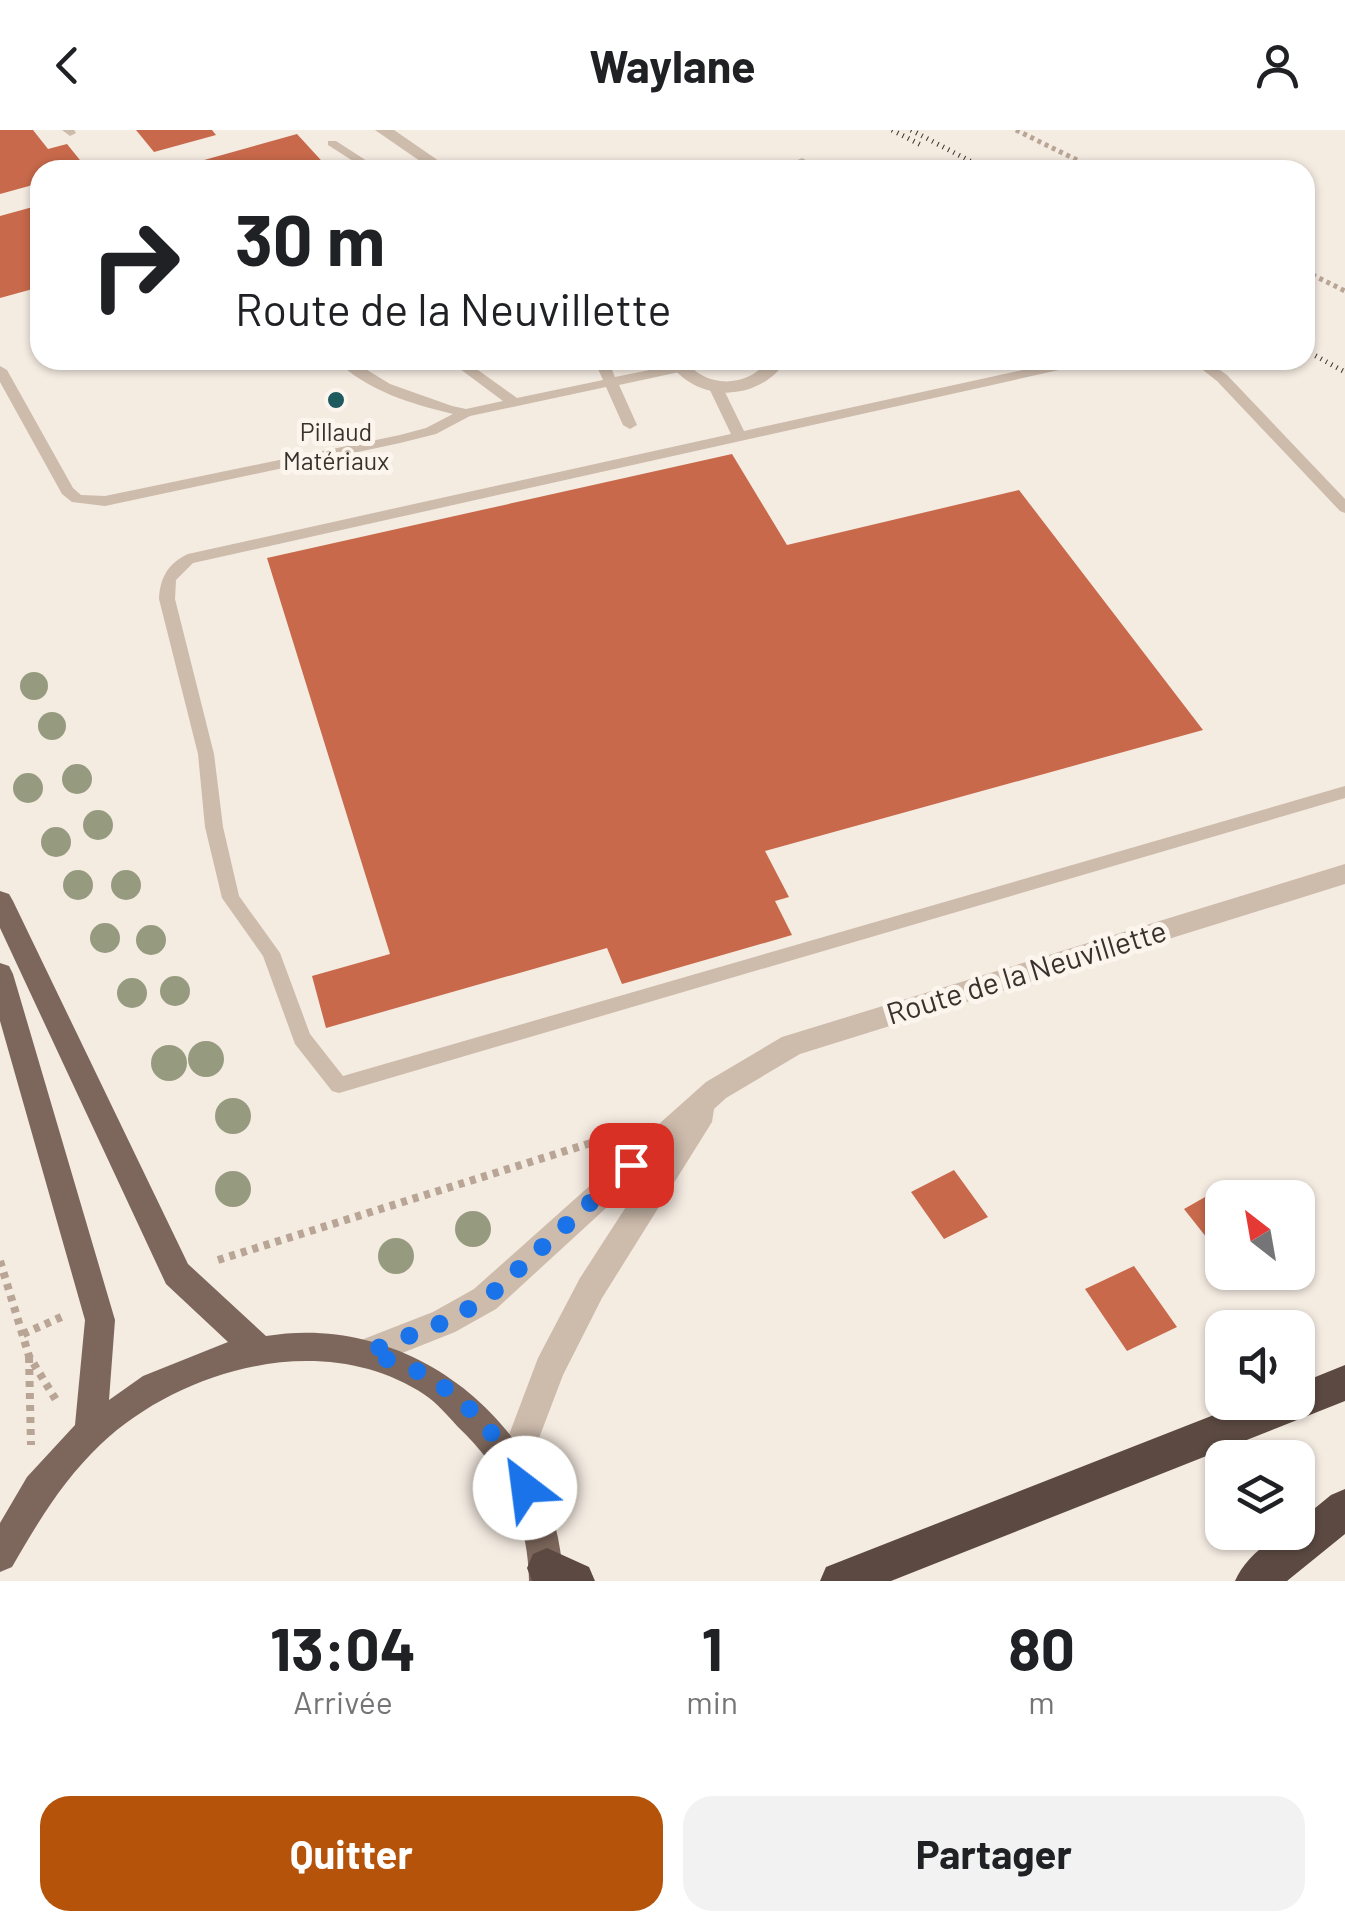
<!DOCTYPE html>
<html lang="fr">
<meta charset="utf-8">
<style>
:root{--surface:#fff;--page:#f2f2f2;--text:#202124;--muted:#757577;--accent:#b45309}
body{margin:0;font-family:Barlow,sans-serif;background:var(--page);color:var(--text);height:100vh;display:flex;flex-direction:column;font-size:38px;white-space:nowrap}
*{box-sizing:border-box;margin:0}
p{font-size:32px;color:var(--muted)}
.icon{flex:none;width:55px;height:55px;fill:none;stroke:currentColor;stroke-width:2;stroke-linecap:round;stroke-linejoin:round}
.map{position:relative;height:1451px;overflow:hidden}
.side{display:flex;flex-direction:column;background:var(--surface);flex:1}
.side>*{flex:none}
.top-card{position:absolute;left:30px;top:30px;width:1285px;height:210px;border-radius:30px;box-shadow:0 2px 8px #0004;background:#fff;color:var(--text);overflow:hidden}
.needle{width:65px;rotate:329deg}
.fabs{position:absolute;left:1205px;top:1050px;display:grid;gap:20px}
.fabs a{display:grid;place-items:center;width:110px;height:110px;border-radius:20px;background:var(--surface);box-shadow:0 2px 8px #0004;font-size:50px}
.pin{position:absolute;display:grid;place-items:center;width:85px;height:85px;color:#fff;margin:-42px;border-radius:20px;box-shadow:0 5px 15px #0006}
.me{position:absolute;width:110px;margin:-55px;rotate:330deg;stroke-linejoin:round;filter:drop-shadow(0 0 8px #0008)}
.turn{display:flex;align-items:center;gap:35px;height:210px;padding:0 40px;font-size:45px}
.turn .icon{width:130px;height:130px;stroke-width:2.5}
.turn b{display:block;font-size:70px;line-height:85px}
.eta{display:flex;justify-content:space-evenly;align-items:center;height:170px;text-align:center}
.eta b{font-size:60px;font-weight:700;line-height:70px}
.action{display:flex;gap:20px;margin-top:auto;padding:20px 40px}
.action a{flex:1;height:115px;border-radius:30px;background:var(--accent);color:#fff;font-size:40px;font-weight:700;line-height:115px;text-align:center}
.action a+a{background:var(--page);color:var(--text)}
header{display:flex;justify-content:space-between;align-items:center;height:130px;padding:0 40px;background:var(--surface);font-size:45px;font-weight:700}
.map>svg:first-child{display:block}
.building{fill:#c8694b}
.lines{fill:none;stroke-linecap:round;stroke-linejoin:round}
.path-far1{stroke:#b9a596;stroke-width:5;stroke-dasharray:4 4;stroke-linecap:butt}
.path{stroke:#b9a596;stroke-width:8;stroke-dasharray:6 6;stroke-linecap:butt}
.lane{fill:#cdbbac;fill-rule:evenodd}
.street{fill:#cdbbac;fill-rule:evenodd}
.primary{fill:#7d675c;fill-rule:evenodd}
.highway{fill:#5c4a42;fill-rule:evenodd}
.rail{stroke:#3b302b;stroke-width:5;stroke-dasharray:1 5;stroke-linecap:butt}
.tree{fill:#969b7f}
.route{stroke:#1a73e8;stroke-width:18;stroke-dasharray:0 32.4}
.poi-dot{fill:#1f5a5e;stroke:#fbf5ee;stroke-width:4}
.labels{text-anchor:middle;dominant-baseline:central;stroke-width:10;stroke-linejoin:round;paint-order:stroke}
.far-poi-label{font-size:25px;fill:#3b302b;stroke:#fbf5ee}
.street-label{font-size:30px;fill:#3b302b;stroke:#fbf5ee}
</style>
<header><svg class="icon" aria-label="back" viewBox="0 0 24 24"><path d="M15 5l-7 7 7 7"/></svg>Waylane<svg class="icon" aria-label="person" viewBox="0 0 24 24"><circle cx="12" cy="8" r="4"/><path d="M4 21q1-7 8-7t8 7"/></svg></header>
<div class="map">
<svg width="1345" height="1451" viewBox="0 0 1345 1451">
<rect width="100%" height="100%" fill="#f4ebe1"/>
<path class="building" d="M0,0H33L48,19L67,14L88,40H40V53L0,64Z
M136,0H212L216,5L154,22Z
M297,4L330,40H172V39Z
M40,75V157L0,168V86Z
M732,324L787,415L1019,360L1203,600L765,721L789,767L775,771L792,805L622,854L607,818L326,898L312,846L390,824L267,428Z
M954,1040L988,1087L944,1109L911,1062Z
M1228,1054L1239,1068H1222V1127L1184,1079Z
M1134,1136L1177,1197L1127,1221L1085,1159Z"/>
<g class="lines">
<path class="path-far1" d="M1016,0L1097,40
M1305,141L1345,161"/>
<path class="path" d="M218,1130L610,1007
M0,1131L29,1226L56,1270
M23,1204L66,1185
M29,1227L31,1315"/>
<path class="lane" d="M62,0H74L76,3L70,6Z
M328,11H336L381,40H367L328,15Z
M802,28L808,31C798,40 787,40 775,40Z
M336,230H351L390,254L452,276L466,279L503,271L448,230H464L517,268L603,250L594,230H608L615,247L679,234L686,238L684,241L619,255L637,295L630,299L623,295L606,257L470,286L436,304L400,313L105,376L72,372L62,364L0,252V236L7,240L73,358L81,365L105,366L400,305L426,298L453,284C412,274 367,261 336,230Z
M1068,230H1093L1086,234L193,433L176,450L175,469L214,624L223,697L239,766L280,823L310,904L343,946L1345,656V668L339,963L332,961L295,914L263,826L222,768L205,697L198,624L159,469C160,448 168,433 188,424L731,304L708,256L715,252L722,256L744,301Z
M1190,230H1206L1227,245L1345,369V383L1340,381L1217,251Z"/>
<path class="street" d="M375,0H394L452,40H433Z
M667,230H685C705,259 749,258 768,230H787C758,273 696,274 667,230Z
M1345,734V754L800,924L726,968L714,979L712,992L602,1168L563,1245L525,1345L514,1350L503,1345L498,1334L538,1228L580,1148L653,1035L496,1179L455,1202L367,1237L356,1232L351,1222L356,1212L433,1182L474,1159L706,952L782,907Z"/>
<path class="primary" d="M0,761L9,764L13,771L188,1134L266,1206C414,1181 559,1299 563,1451H529C528,1387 503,1340 458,1297C448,1286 437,1273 425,1265C326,1199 183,1237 101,1314C63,1350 38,1392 12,1437L0,1442V1393L27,1347L75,1295L85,1190L0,891V833L9,836L13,844L115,1190L109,1270L143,1246L228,1212L166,1154L0,798Z"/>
<path class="highway" d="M1345,1235V1271L891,1451H820L826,1437L1247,1272H1298V1254Z
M1345,1359V1404L1287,1451H1235C1244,1429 1274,1402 1298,1402V1392L1331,1365Z
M547,1418L589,1437L595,1451H532L527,1438L533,1424Z"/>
<path class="rail" d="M892,0L923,16
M911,0L987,40
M1305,220L1345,242"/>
</g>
<g class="tree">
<circle cx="34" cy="556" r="14"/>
<circle cx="52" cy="596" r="14"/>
<circle cx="77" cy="649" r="15"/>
<circle cx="28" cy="658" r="15"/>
<circle cx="98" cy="695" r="15"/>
<circle cx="56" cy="712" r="15"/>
<circle cx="78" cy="755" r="15"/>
<circle cx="126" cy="755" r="15"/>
<circle cx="105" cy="808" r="15"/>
<circle cx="151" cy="810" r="15"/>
<circle cx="175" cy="861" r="15"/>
<circle cx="132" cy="863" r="15"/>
<circle cx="206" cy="929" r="18"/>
<circle cx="169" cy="933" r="18"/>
<circle cx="233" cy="986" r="18"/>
<circle cx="233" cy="1059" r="18"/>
<circle cx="473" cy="1099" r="18"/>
<circle cx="396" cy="1126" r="18"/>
</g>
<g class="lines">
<path class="route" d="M525,1358C505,1313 470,1272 427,1246C409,1236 387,1230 368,1222L444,1192L485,1170L631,1035"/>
</g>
<circle class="poi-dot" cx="336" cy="270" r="10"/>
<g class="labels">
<g class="far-poi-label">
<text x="336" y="301">Pillaud<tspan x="336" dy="29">Matériaux</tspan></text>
</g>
<g class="street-label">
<text transform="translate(1026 841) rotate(-17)">Route de la Neuvillette</text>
</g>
</g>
</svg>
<div class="fabs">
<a><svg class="needle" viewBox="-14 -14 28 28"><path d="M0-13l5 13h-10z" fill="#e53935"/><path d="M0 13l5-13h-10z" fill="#757577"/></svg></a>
<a><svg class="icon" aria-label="sound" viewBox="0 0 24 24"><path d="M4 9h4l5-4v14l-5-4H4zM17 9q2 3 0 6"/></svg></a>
<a><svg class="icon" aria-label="layers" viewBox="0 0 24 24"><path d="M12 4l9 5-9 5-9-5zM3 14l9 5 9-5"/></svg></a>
</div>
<div class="pin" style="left:631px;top:1035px;background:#d93025"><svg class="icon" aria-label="arrive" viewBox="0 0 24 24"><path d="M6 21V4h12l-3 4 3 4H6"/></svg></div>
<svg class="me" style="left:525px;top:1358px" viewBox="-20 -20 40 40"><circle r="19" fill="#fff"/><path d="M0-13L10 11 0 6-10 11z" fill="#1a73e8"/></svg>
<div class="top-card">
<div class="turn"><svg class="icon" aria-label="right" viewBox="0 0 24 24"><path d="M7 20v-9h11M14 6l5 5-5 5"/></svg><div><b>30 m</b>Route de la Neuvillette</div></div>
</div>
</div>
<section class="side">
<div class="eta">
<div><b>13:04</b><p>Arrivée</p></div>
<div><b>1</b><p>min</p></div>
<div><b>80</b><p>m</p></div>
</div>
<div class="action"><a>Quitter</a><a>Partager</a></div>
</section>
